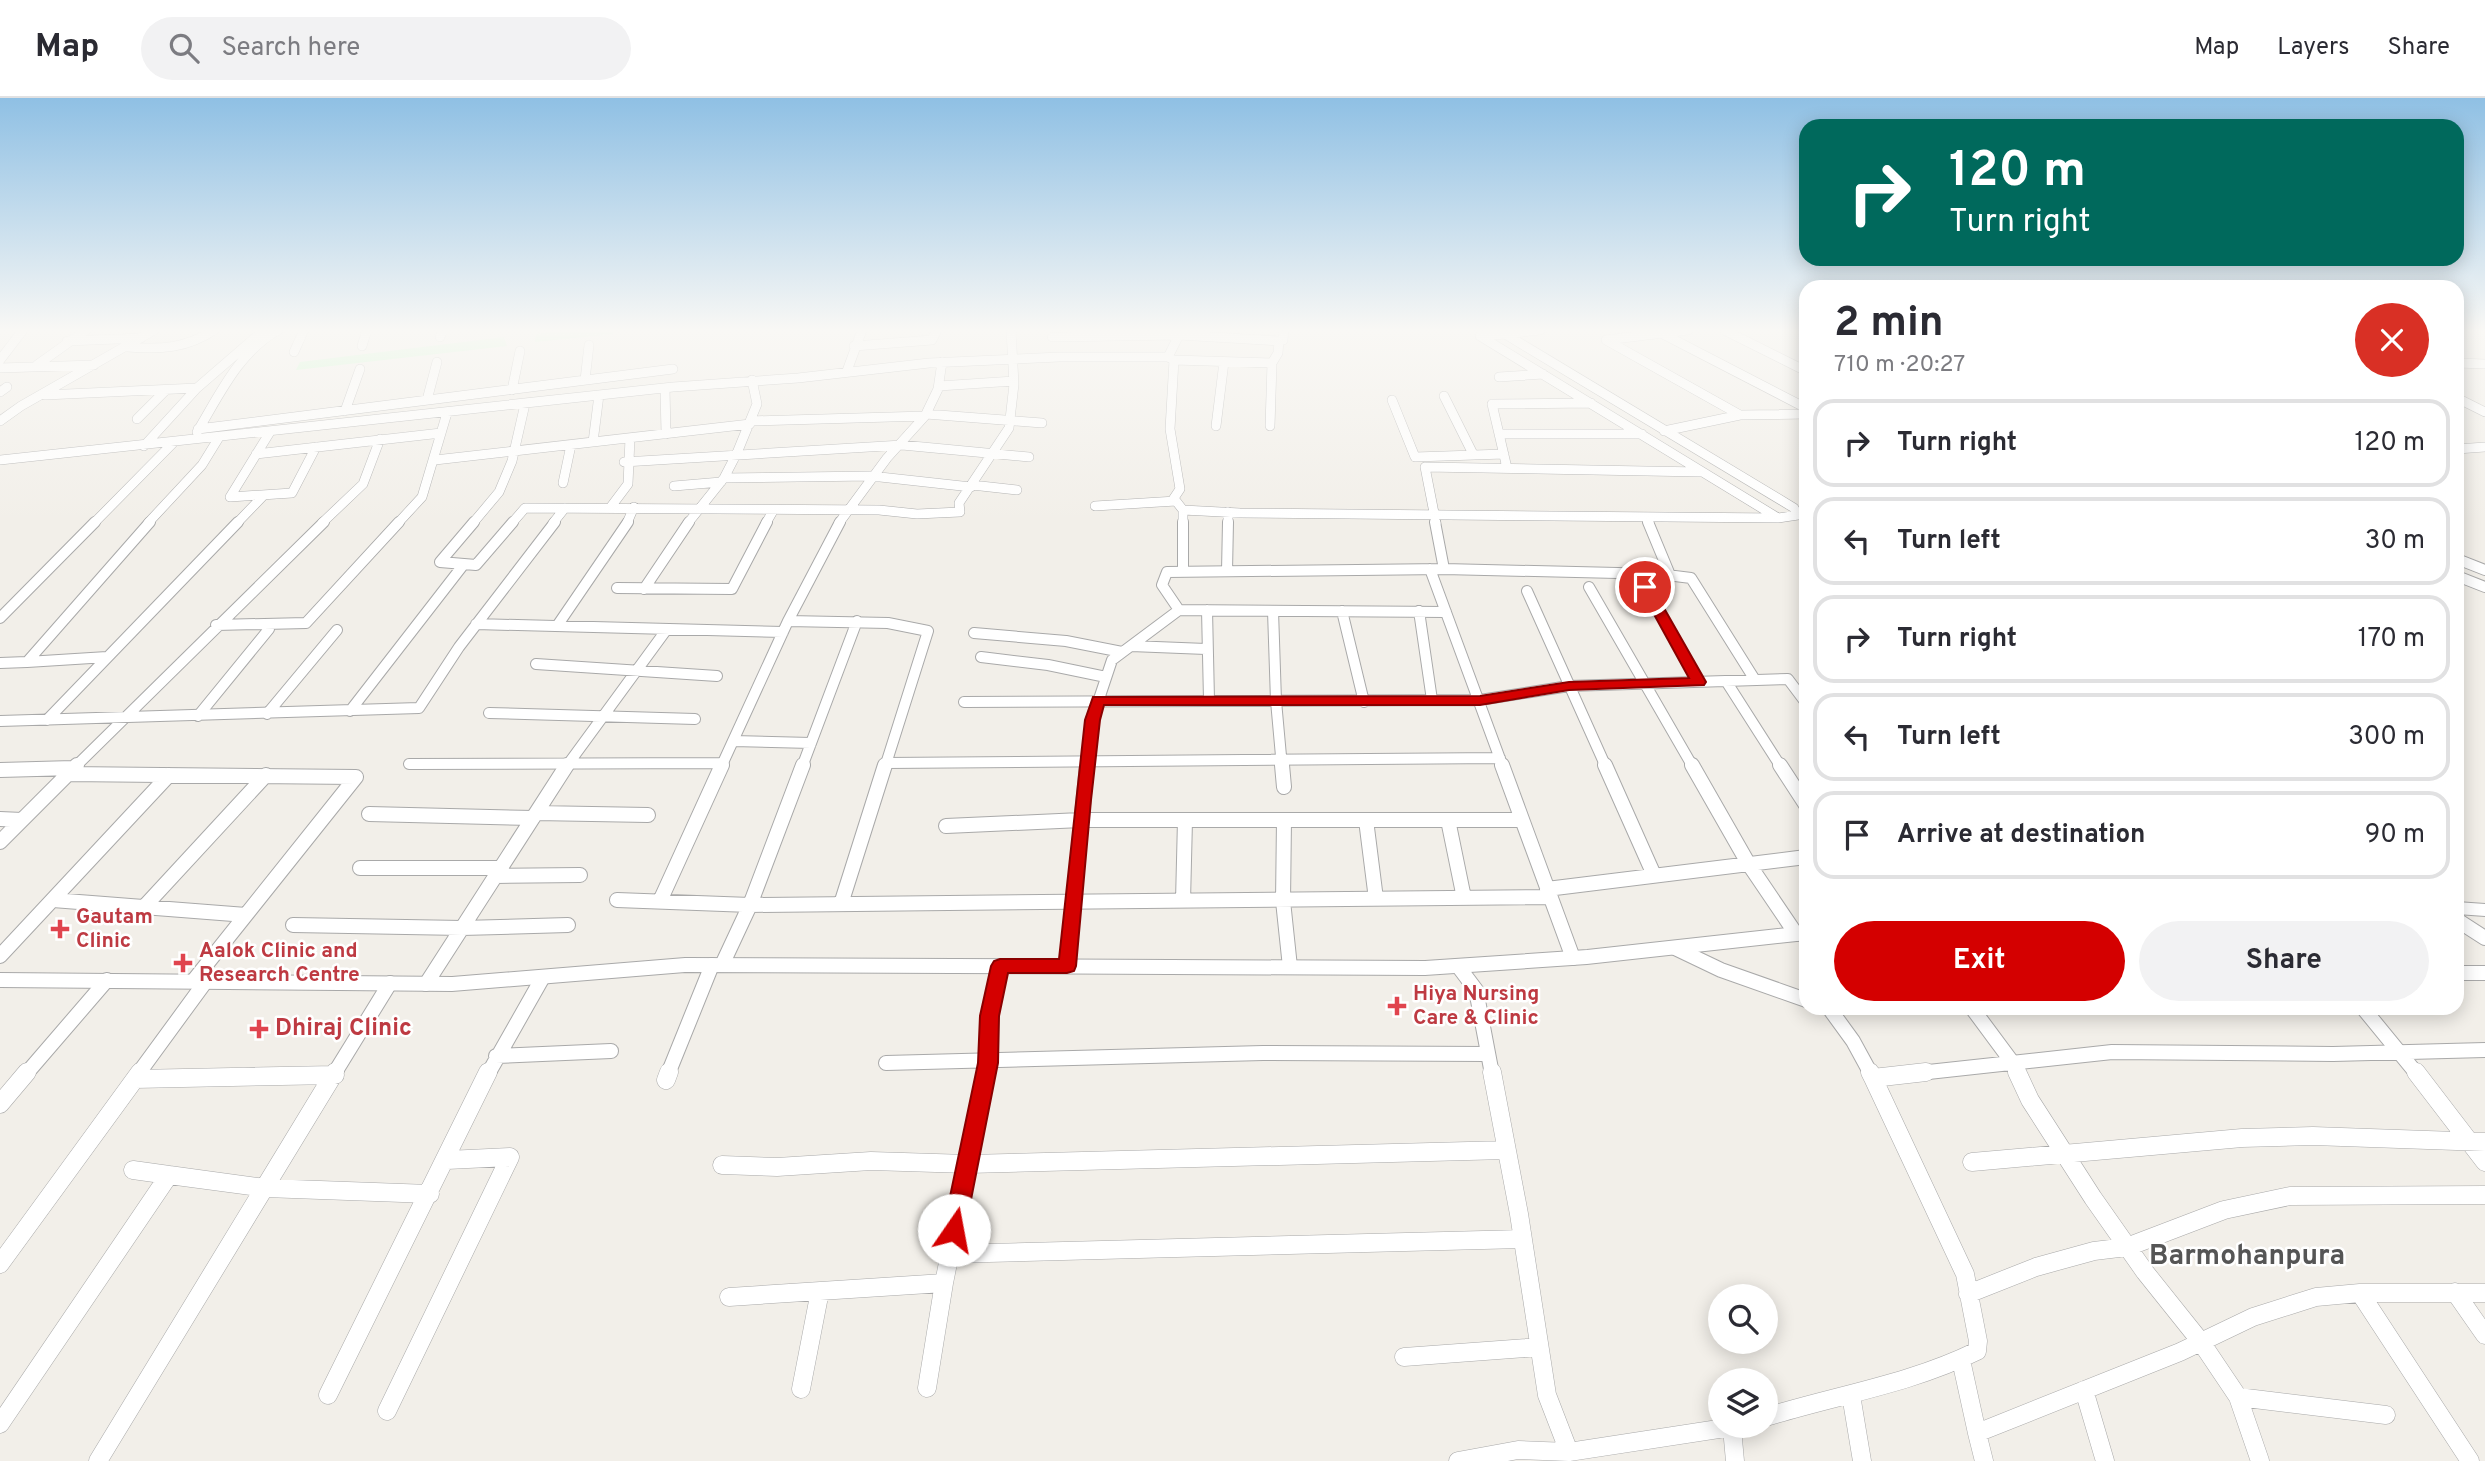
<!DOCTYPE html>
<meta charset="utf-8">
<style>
:root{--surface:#fff;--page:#f2f2f3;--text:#2b2b33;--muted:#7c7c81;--line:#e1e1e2;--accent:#d40000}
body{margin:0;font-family:Overpass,sans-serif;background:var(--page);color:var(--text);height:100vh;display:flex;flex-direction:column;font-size:26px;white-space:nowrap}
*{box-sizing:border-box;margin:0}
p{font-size:23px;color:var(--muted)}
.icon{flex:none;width:38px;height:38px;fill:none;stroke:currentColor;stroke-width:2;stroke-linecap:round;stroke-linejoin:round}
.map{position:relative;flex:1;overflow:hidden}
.side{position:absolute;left:1799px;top:182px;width:665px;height:735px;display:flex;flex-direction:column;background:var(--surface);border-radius:21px;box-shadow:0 4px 18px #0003}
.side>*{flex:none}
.hud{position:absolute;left:1799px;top:21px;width:665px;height:147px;border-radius:21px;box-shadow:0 4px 18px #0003;background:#00695c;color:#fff;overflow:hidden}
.buttons{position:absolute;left:1708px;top:1186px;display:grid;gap:14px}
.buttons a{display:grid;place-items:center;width:70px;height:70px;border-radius:50%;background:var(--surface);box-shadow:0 4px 18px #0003;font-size:35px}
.pin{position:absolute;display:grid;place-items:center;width:60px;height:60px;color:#fff;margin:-30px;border:4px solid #fff;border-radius:50%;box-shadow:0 2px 7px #0007}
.me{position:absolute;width:77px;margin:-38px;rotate:12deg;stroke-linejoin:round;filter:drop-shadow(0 0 5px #0008)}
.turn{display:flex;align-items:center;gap:24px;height:147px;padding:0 35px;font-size:32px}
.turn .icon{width:91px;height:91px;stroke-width:2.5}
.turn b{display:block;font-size:49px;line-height:60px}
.round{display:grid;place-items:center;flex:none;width:74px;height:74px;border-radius:37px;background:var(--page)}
.head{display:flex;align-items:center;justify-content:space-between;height:119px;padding:0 35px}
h1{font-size:42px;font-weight:700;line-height:52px}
.cta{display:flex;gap:14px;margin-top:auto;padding:14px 35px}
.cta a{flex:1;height:80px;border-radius:42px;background:var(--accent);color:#fff;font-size:28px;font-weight:700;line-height:80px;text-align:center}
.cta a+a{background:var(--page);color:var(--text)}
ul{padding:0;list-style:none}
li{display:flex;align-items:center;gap:21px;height:88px;margin:0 14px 10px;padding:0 21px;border:4px solid var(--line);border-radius:21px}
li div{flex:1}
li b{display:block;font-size:26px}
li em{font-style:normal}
header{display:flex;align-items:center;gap:42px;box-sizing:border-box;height:98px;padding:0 35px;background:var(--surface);border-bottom:2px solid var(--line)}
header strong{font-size:33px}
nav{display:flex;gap:38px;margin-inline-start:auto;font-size:24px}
.search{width:490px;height:63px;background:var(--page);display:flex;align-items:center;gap:18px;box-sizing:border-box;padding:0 24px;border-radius:38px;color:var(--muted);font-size:26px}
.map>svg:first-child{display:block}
.park{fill:#c8facc}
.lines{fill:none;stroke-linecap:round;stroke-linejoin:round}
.minor-far3-casing{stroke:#a9a9a9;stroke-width:10}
.minor-far2-casing{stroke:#a9a9a9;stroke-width:12}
.minor-far1-casing{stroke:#a9a9a9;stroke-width:16}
.minor-casing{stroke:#a9a9a9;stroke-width:19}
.tertiary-casing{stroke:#a9a9a9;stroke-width:2}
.minor-far3{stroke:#fff;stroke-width:9}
.minor-far2{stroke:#fff;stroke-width:10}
.minor-far1{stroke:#fff;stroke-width:14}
.minor{stroke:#fff;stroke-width:18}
.tertiary{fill:#fff;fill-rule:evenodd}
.route{fill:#d40000;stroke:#8a0000;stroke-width:2}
.health-dot{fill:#e0444e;stroke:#fff;stroke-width:2.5}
.labels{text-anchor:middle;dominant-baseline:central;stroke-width:5;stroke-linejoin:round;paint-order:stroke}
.health-label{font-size:21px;font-weight:bold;fill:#be3a42;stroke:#fff;text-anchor:start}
.near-health-label{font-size:24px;font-weight:bold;fill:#be3a42;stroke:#fff;text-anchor:start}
.near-neighbourhood-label{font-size:28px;font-weight:bold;fill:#555;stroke:#fff}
</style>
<header>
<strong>Map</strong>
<div class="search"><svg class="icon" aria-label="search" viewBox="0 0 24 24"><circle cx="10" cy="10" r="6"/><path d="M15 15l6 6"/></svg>Search here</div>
<nav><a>Map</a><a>Layers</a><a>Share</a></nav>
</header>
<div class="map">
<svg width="2485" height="1363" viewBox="0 0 2485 1363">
<rect width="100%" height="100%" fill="#f2efe9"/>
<path class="park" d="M569,232H614L613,236L535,244L536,236Z
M504,239L507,248L296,272L300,264Z"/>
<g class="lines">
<defs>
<path id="minor-far3" d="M1180,232L1179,237L1279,243L1283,242L1284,232
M1498,232L1505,236
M1688,232L1606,242L1740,317
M1724,232L1806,273
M1661,235L1806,310
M1505,236L1794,410L1798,417L1778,420L1480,238Z
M1505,236L1540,232
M440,239L443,232
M1052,239L1179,237L1168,259
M67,243L141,240
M362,248L367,232
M854,248L932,242L937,232
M128,249C160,252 187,250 214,232
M294,254L304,232
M0,262L23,232
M1174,262L1272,265
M2457,265L2485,266
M37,267L86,232
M0,270L94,267
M847,273L862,232
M1499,279L1543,276
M585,282L589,247
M939,288L1014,283
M665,290L666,336
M512,292L520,253
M0,294L7,289
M45,297L197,290
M1444,298L1473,356
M2457,300L2485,314
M427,302L437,264
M1392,302L1415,359L1504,356
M345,313L360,271
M926,316L1042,325
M137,321L166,292
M0,323L21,308L154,232
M751,323L925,318
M1216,328L1224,264
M1270,328L1272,265L1278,255L1279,243
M198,331L673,271
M1664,333L1740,317L1806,316
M197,334C220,296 238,255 278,232
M1499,336H1642
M593,344L599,297
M144,348L197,290L264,232
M2457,351L2485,349
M256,356L441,335
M0,362L673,289L798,280L929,265L1059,259H1168L1174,262L1170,331L1180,391L1172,403
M435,362L750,326
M624,364L902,347L1029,359
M1507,370L1492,306L1591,305
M724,380L871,378L971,389
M563,385L571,347
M972,387L1017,392
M674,388L721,384
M230,399L292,395L316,349
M230,399L270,334
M1095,408L1176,403L1183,412V425
M610,410L628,386L630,340
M1183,412L1240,415L1778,420
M1647,420L1649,425
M94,425L173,345
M148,425L202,367L218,341
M237,425L264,397
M322,425L363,386L380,341
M398,425L422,399L447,315
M473,425L499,394L512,363L525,306
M512,425L525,410L879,412L917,416L960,414L959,405L1009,330L1014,286L1011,232
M553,425L565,410
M627,425L634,409
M688,425L724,380L737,355L757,306L752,282
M766,425L773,413
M839,425L887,360L925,318L938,291L942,264
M1228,425V414
M1436,425L1425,369L1701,374"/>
<path id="minor-far2" d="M474,424L440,464L476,467L513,424
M1183,424V473
M1435,424L1444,471
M1648,424L1670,477
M2457,461L2485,472
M1430,471L1503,669
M1227,473L1228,424
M2457,478L2485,489
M1589,489L1693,669
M1645,489L1699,584
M617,490L732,491L767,424
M644,491L689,424
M1527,493L1606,669
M1179,512L1446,514
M1207,512L1209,602
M1273,513L1276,603L1282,669
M1342,513L1364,604
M1419,513L1432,602
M0,520L95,424
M788,523L888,525L928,533L885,669
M476,526L783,534
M216,527L306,525L399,424
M557,528L628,424
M974,535L1066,543L1122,554
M1131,548L1206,551
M107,559L27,564L150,424
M981,559L1048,567L1106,579
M0,565L27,564
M536,566L717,578
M1726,583L1781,669
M964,604L1480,602L1569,588L1788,581L1806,605
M350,613L464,466
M489,615L695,621
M267,616L337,532
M198,618L269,531
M47,622L238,424
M0,623L419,610L459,549L555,424
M733,643L811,645
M886,665L1500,660
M409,666L723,665
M75,669L324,424
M566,669L667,531
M721,669L788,523L840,424
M802,669L857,523
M1087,669L1092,622L1112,562L1179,512L1162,487L1167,474L1444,471L1659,476L1691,480L1755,582"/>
<path id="minor-far1" d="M1282,667L1284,689
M1502,667L1573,860
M1605,667L1654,777
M1692,667L1748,765L1796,836
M1780,667L1806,707
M0,672L73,670
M68,676L356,679
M536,715L648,717
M369,716L533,720
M0,721L22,722
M1284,722L1283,803L1290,869
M1366,722L1376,801
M1448,722L1464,800
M946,728L1081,722H1522
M0,744L77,667
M360,770H501
M496,778L580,777
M1547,791L1806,759
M53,802L246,817
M617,802L750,807L1550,799
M660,803L722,667
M1183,803L1185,722
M841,806L885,667
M144,809L266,677
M2457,822L2485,840
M293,827L462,830L568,827
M1675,850L1721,872L1806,902
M0,858L169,677
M722,867L750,807L803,667
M1067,868L1087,667
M1458,868L1476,892L1492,976
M2457,875H2485
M194,882L356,679
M426,886L567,667
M1829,910L1853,943L1871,976
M1972,910L2012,964L2018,976
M2363,910L2417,976
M496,958L611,953
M886,965L1263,955L1487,956
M26,976L107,882
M138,976L206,883
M334,976L390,885
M488,976L543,879
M668,976L712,867
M986,976L989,918L1000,868
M1910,976L2112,954L2333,956L2485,952"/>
<path id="minor" d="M1492,974L1519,1116L1547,1297L1569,1354
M1870,974L1873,980L1926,974
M2017,974L2030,1002L2093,1100L2145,1174L2201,1244L2238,1299L2260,1363
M2416,974L2485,1064
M135,981L335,977
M666,982L669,974
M0,1006L27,974
M1972,1064L2242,1040L2313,1038L2485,1044
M722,1067L777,1069L871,1063L968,1066L1506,1052
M133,1072L169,1077
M949,1156L1522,1141
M0,1166L140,974
M2455,1194L2485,1237
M2360,1195L2470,1363
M1968,1196L2036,1169L2094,1153L2127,1149L2224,1112L2290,1098L2485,1097
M729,1199L944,1185
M1404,1259L1539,1249
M1961,1262L1977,1335L2180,1254L2253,1219L2316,1199L2360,1195H2485
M927,1290L944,1185L986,974
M801,1291L820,1193
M2084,1292L2105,1363
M328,1297L488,974
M1851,1297L1862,1363
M2238,1299L2386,1317
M387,1313L510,1059L447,1062
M1766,1319C1837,1297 1910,1286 1977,1253L1978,1243L1965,1176L1873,980
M0,1326L169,1077L265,1090L430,1096
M1732,1330L1735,1363
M1977,1335L1984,1363
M98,1363L335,974
M1458,1363L1518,1352L1569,1354L1738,1328"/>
<path id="tertiary" d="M2457,804L2485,806V818L2457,816Z
M1806,828V842L1587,866L1425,877L685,874L452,893L0,889V875L452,879L685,860L1425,863L1587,852Z"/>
</defs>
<use href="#minor-far3" class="minor-far3-casing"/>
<use href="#minor-far2" class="minor-far2-casing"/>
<use href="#minor-far1" class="minor-far1-casing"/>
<use href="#minor" class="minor-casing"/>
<use href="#tertiary" class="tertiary-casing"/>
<use href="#minor-far3" class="minor-far3"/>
<use href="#minor-far2" class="minor-far2"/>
<use href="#minor-far1" class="minor-far1"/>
<use href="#minor" class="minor"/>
<use href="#tertiary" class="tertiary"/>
</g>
<linearGradient id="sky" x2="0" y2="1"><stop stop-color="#8fc0e4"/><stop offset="0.55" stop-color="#f9f8f5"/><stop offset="1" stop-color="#f9f8f5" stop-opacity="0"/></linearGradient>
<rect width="2485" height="423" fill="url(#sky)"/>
<path class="route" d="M1645,485L1652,489L1706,584L1704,587L1569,592L1480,607H1104L1100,622L1091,702L1076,868L1074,873L1067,875H1008L999,918L998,965L965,1132L962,1139L954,1142L947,1139L943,1132L978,965L980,918L991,868L994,863L1000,861H1059L1085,622L1093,599L1480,598L1569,584L1689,580L1639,489Z"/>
<g class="health-dot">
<path d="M56.5 820.5h7v7h7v7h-7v7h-7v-7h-7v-7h7z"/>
<path d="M179.5 854.5h7v7h7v7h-7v7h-7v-7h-7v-7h7z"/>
<path d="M1393.5 897.5h7v7h7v7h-7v7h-7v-7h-7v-7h7z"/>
<path d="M255.5 920.5h7v7h7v7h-7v7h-7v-7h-7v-7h7z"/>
</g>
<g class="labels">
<g class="health-label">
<text x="76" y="819">Gautam<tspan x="76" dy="24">Clinic</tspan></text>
<text x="199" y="853">Aalok Clinic and<tspan x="199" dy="24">Research Centre</tspan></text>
<text x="1413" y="896">Hiya Nursing<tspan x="1413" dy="24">Care &amp; Clinic</tspan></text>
</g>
<g class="near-health-label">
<text x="275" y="931">Dhiraj Clinic</text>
</g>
<g class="near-neighbourhood-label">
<text x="2247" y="1159">Barmohanpura</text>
</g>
</g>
</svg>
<div class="buttons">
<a><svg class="icon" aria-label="search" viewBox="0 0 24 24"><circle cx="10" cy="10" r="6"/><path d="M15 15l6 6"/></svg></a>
<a><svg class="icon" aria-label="layers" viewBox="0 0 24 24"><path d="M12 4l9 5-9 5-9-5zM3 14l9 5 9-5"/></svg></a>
</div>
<div class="pin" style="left:1645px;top:489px;background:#d93025"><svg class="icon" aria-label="arrive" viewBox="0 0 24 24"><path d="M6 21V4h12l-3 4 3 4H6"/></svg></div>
<svg class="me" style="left:954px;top:1132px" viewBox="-20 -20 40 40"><circle r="19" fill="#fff"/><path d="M0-13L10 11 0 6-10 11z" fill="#d40000"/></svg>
<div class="hud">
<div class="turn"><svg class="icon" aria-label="right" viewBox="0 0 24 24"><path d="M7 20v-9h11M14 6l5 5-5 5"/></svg><div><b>120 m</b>Turn right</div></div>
</div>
<section class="side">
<div class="head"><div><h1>2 min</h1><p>710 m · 20:27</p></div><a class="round" style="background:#d93025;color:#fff"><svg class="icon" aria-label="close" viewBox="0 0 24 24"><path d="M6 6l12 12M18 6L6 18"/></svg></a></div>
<ul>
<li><svg class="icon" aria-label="right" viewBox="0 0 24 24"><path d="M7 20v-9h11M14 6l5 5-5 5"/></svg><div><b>Turn right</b></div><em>120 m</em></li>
<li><svg class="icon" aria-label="left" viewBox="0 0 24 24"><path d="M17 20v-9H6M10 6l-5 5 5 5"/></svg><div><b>Turn left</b></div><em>30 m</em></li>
<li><svg class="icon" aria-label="right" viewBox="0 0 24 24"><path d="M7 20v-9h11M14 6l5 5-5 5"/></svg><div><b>Turn right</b></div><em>170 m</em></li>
<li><svg class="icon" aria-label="left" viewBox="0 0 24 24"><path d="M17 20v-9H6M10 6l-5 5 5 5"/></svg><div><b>Turn left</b></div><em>300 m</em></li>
<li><svg class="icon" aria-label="arrive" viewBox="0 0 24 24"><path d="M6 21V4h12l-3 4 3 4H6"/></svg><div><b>Arrive at destination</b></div><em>90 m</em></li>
</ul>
<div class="cta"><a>Exit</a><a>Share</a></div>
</section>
</div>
